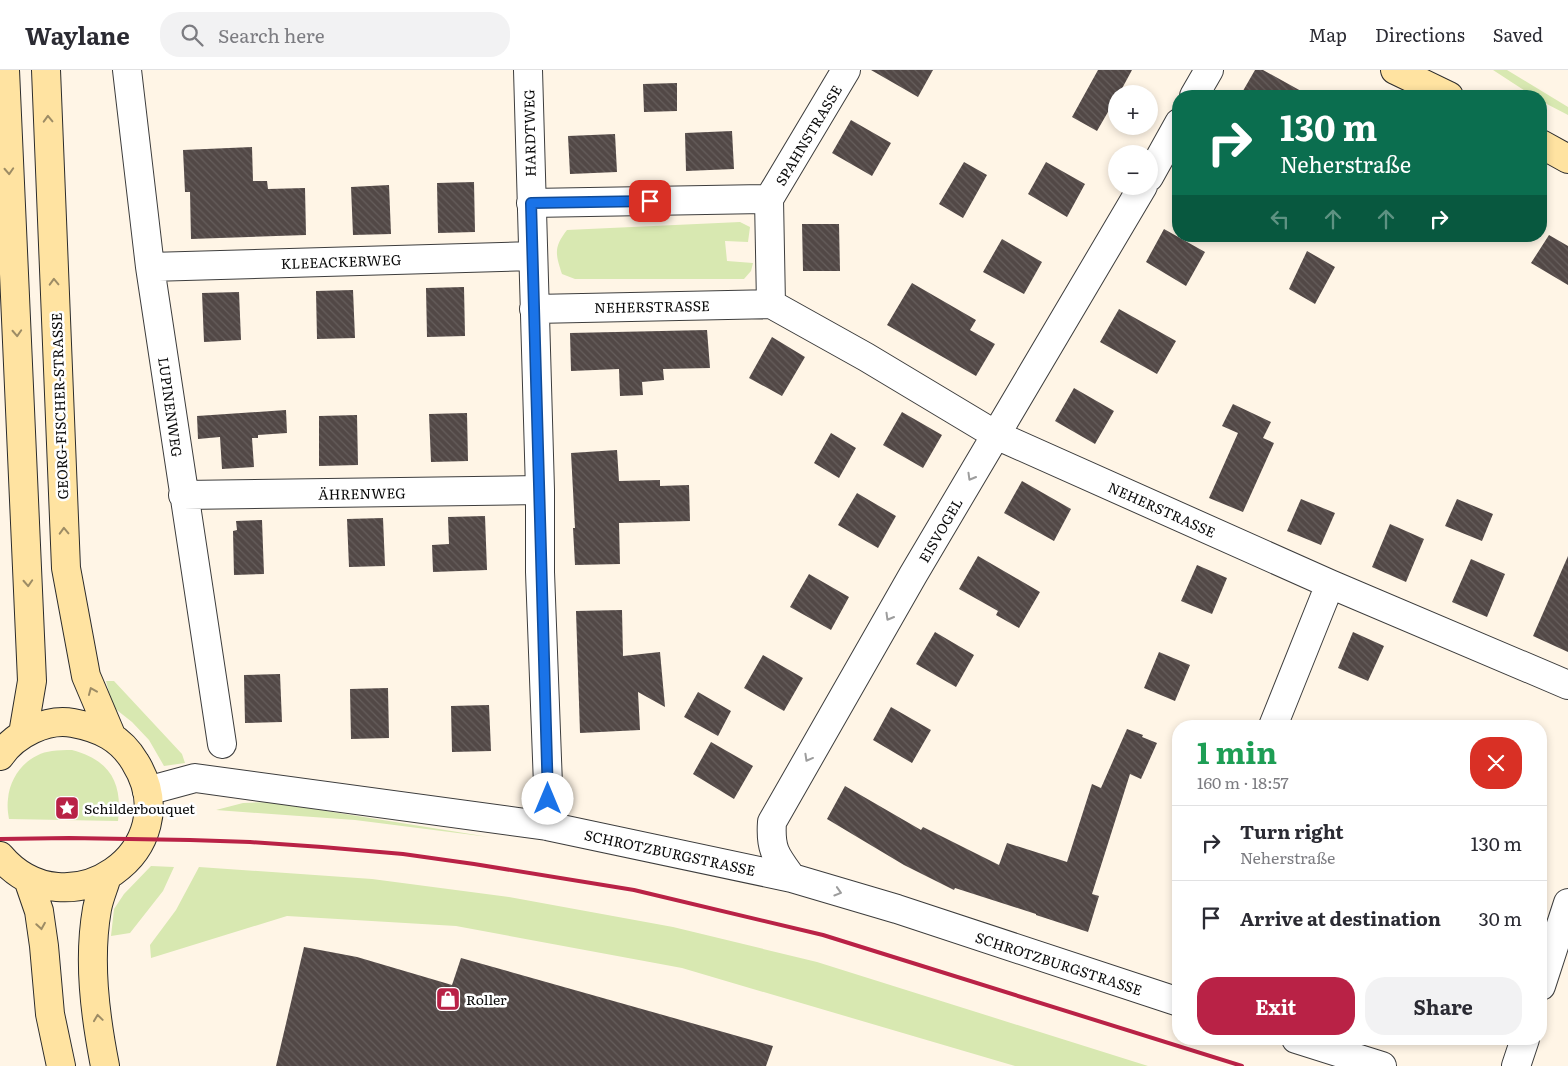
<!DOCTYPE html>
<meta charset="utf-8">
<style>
:root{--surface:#fff;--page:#f2f2f3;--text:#2b2b33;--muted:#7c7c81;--line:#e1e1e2;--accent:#b92246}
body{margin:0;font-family:Literata,serif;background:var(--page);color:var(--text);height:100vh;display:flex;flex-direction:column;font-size:19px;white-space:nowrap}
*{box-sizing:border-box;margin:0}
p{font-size:16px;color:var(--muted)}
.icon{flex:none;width:28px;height:28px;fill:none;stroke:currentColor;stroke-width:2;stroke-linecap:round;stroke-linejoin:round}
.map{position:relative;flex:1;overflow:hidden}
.details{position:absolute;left:1172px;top:650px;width:375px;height:325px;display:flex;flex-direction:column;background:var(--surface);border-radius:20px;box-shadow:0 2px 8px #0003}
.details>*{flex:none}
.hud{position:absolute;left:1172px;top:20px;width:375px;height:152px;border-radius:20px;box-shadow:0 2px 8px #0003;background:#0b6e4f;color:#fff;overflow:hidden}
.buttons{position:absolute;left:1108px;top:15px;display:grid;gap:10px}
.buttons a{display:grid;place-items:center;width:50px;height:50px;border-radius:50%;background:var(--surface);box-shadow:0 2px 8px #0003;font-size:25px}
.pin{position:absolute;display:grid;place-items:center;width:42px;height:42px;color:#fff;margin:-21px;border-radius:10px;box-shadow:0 2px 8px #0006}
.me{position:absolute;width:55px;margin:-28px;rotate:0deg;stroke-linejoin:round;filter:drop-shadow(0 0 4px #0008)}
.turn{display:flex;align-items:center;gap:18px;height:105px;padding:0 25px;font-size:22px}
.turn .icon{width:65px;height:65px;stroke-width:2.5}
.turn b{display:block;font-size:35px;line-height:42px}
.lanes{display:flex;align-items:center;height:48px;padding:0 25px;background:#0003;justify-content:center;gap:25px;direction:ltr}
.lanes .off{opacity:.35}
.round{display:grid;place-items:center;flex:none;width:52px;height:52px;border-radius:20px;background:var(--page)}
.headline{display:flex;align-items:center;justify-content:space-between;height:85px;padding:0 25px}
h1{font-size:30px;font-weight:700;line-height:38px;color:#1e9e55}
.cta{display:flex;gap:10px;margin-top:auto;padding:10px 25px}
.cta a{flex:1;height:58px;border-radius:20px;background:var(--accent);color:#fff;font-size:20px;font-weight:700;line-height:58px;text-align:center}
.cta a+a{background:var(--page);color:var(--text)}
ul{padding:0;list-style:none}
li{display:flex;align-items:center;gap:15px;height:75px;padding:0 25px;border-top:1px solid var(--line)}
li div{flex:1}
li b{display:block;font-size:19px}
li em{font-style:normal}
header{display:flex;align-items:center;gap:30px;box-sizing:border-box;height:70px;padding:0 25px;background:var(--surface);border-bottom:1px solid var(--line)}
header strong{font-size:24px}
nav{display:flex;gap:28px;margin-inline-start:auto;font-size:18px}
.search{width:350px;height:45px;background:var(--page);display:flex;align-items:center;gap:12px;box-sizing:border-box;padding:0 18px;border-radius:20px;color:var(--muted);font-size:19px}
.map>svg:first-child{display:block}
.grass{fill:#d8e8b1}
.building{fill:url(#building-back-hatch)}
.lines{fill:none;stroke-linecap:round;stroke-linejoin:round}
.street-casing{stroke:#3d3d3d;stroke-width:30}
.secondary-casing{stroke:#2c2c2c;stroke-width:30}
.street{stroke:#fff;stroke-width:28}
.secondary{stroke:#ffe3a1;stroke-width:28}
.rail{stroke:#b92246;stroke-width:4}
.oneway{stroke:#9d8c65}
.oneway2{stroke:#9d9d9d}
.route-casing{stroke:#114b97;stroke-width:12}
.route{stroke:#1a73e8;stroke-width:9}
.labels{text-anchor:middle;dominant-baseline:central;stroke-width:5;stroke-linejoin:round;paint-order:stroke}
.street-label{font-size:14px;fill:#0a0a0a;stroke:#fff}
.poi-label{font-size:14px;fill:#0a0a0a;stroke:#fff;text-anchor:start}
</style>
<header>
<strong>Waylane</strong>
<div class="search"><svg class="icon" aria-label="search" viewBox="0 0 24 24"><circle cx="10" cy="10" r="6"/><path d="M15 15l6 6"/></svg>Search here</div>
<nav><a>Map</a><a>Directions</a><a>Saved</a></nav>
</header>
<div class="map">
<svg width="1568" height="996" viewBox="0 0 1568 996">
<defs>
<pattern id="building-back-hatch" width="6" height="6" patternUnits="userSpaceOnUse" patternTransform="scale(1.25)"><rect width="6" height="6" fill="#524846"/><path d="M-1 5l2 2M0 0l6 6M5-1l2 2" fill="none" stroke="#665e5c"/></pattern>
</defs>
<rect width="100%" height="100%" fill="#fff5e6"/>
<path class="grass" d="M1493,0H1507L1568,37V45L1541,31V26H1533Z
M740,152L750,157L748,172L725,171L727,191L753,193L751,201L744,209H575L562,204C555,183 554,177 567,160Z
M106,611H114L182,684L185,693L164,696L149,670L132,652L113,637Z
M72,680C110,690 123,713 118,751L9,749C8,743 7,736 8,729C10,705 28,684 52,681C58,680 65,680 72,680Z
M270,732L489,767L355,750L216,740L243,733Z
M151,796L174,797L163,821L130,863L111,866L114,839L124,824Z
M199,797L372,809L509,827L673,857L817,892L1148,996H1015L682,898L456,856L287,846L151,888L150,875L176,840Z"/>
<path class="building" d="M871,0H933L918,27Z
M1098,0H1132L1119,24H1116V28L1097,61L1072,47Z
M1255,0H1263L1310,26H1240Z
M677,13V41L644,42L643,14Z
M851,50L891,73L872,106L832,83Z
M732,61L734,99L686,101L685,63Z
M615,64L617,102L570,104L568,66Z
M252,77L253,111H267L268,119L305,118L306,165L191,169L190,122H185L183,80Z
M964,92L987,105L963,148L939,134Z
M1046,92L1085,114L1067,147L1028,124Z
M474,112L475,162L438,163L437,113Z
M389,115L391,164L353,165L351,117Z
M802,154H839L840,201H803Z
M1164,159L1205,182L1186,216L1146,192Z
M1549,165L1568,176V215L1531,193Z
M1002,169L1042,192L1024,224L983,202Z
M1307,181L1335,197L1315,234L1289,219Z
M912,213L976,250L970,260L995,274L976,306L887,255Z
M464,217L465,266L427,267L426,218Z
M353,220L355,268L317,269L316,221Z
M239,222L241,270L204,272L202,223Z
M1119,239L1176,271L1157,304L1100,272Z
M707,260L710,298L663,299L664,310L642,312L643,325L620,326L619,299L571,301L570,263Z
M772,267L805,287L782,326L749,308Z
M1074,318L1114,341L1095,374L1055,351Z
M1233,334L1271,352L1263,368L1274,373L1243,442L1209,428L1238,363L1222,356Z
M286,340L287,363L258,365V368H252L254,397L222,399L220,367L198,369L197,346Z
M902,342L942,365L923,398L883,375Z
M467,343L468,391L431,392L429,344Z
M357,345L358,395L319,396V346Z
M831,363L856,378L839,408L814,393Z
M617,380L619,411L660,410V416L689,415L690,451L619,453L620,494L575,495L573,458H575L571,383Z
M1022,411L1071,439L1054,471L1004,443Z
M857,423L896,446L878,478L838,455Z
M1301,429L1335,443L1321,475L1287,461Z
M1457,429L1493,444L1482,471L1445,456Z
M485,446L487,500L433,502L432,475L449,474L448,447Z
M383,448L385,496L349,497L347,449Z
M262,450L264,504L234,505L233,461L237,460L236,451Z
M1390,454L1424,469L1406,512L1372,497Z
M978,486L1040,522L1019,558L996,545L998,541L959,519Z
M1568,486V582L1533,566Z
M1471,489L1505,504L1487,547L1452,532Z
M1197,495L1227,508L1212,544L1181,531Z
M809,504L849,527L831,560L790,537Z
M622,540L623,586L660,582L665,637L638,622L640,660L580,663L576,541Z
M935,562L974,585L956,617L916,594Z
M1353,562L1384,576L1368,611L1338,598Z
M1159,582L1190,595L1175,631L1144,618Z
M763,585L803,608L784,641L744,618Z
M280,604L282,652L245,653L244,605Z
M388,618L389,668L351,669L350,619Z
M698,622L731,641L718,666L684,647Z
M489,635L491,681L452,682L451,636Z
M891,637L931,660L912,693L873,670Z
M1127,659L1143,665L1142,667L1157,673L1141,709L1130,704L1092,824L1099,826L1088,862L1036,845V844L955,818L954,820L904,795L827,749L845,716L921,760L923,757L999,795L1007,773L1067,792L1092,714L1101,718Z
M711,672L753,696L734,729L693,704Z
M304,877L357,887L452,915L461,888L773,976L766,996H276Z"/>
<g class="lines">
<defs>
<path id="street" d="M127,0L150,197L222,674
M528,0L540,420V502L548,715L547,756
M1194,26L1209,0
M1149,107L1179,53
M769,129L846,0
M531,133L769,129L771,234
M150,197L532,186
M534,239L771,234L866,287L996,365L1330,514L1568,615
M183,425L540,420
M1273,656L1330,514
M147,721L195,708L547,756L792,808L897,839L1179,932
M792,808C776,786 770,780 772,752L913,505L1143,116
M1541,916L1568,833
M1296,969L1382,996
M1516,996L1525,969"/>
<path id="secondary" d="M5,0L32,611L23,664
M46,0L66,498L86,606L111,665
M1395,0L1449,26
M1541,74L1568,89
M0,686C15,664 47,648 73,653C100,658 121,668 135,692C190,780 67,865 0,786
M28,809L39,841L44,876L50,944L61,996
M105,996C95,945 88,890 97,839C99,828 104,817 107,806"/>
</defs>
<use href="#street" class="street-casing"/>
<use href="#secondary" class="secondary-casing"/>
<use href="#street" class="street"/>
<use href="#secondary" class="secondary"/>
<path class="rail" d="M0,769L69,768L190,770L250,772L322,777L403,784L474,794L634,820L823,865L1242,996"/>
</g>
<defs><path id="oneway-chevron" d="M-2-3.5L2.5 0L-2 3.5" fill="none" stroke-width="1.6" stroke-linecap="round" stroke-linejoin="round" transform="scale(1.25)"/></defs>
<g class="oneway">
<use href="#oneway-chevron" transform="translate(48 49) rotate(-92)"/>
<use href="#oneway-chevron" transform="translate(9 101) rotate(87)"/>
<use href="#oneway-chevron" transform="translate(54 212) rotate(-92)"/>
<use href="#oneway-chevron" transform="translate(17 263) rotate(87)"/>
<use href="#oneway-chevron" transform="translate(64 461) rotate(-92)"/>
<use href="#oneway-chevron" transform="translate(28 513) rotate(87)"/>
<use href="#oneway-chevron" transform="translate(92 621) rotate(-113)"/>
<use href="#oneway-chevron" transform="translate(41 856) rotate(81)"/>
<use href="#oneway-chevron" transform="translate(98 948) rotate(-98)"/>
</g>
<g class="oneway2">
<use href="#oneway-chevron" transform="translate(971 407) rotate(120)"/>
<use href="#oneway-chevron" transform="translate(889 547) rotate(120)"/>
<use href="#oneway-chevron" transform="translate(808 688) rotate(119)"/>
<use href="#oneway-chevron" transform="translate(838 822) rotate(17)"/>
</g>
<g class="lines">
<defs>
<path id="route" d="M548,729L531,133L650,131"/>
</defs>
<use href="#route" class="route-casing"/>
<use href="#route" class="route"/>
</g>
<defs>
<symbol id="sight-square" viewBox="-11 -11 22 22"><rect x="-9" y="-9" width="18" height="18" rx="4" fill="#b92246" stroke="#fff"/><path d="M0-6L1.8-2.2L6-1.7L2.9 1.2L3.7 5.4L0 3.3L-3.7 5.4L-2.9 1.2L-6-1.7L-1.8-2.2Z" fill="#fff"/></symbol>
<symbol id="shop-square" viewBox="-11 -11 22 22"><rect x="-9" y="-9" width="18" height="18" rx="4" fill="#b92246" stroke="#fff"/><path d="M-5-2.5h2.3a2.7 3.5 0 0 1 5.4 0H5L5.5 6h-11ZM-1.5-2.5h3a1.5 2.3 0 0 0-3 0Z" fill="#fff"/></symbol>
</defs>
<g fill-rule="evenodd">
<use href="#sight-square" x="53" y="724" width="28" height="28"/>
<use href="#shop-square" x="434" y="915" width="28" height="28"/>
</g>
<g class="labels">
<g class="street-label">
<text transform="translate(529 63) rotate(-91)">HARDTWEG</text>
<text transform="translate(808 65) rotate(-59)">SPAHNSTRASSE</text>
<text transform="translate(341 191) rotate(-2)">KLEEACKERWEG</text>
<text transform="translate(652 236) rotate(-1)">NEHERSTRASSE</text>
<text transform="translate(59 336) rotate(-92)">GEORG-FISCHER-STRASSE</text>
<text transform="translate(171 337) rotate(82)">LUPINENWEG</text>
<text transform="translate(362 423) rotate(-1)">ÄHRENWEG</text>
<text transform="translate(1162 439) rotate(24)">NEHERSTRASSE</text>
<text transform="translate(940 460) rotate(-60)">EISVOGEL</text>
<text transform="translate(670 782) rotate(12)">SCHROTZBURGSTRASSE</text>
<text transform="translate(1059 893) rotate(18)">SCHROTZBURGSTRASSE</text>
</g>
<g class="poi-label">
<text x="84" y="738">Schilderbouquet</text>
<text x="466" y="929">Roller</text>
</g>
</g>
</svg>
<div class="buttons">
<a>+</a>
<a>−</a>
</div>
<div class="pin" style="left:650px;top:131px;background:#d93025"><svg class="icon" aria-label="arrive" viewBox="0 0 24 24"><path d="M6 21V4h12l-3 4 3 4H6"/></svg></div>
<svg class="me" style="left:548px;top:729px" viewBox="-20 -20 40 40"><circle r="19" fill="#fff"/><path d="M0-13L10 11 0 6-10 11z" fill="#1a73e8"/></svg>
<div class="hud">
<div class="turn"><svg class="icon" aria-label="right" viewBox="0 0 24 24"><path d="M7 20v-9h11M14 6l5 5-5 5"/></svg><div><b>130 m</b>Neherstraße</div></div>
<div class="lanes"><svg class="icon off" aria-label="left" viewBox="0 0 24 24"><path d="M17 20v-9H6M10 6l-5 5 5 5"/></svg><svg class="icon off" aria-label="ahead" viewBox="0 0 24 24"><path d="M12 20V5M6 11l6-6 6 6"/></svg><svg class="icon off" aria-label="ahead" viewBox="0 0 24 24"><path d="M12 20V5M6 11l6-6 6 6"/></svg><svg class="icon" aria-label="right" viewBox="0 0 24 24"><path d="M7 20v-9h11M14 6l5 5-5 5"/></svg></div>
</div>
<section class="details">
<div class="headline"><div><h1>1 min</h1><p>160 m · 18:57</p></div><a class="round" style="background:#d93025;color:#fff"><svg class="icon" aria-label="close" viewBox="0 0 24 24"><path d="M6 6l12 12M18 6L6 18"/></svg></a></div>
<ul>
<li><svg class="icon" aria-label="right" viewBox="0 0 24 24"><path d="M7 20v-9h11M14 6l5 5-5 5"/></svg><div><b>Turn right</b><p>Neherstraße</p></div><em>130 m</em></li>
<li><svg class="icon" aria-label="arrive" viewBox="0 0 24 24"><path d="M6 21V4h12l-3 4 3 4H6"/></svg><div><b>Arrive at destination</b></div><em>30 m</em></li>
</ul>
<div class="cta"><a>Exit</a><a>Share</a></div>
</section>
</div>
